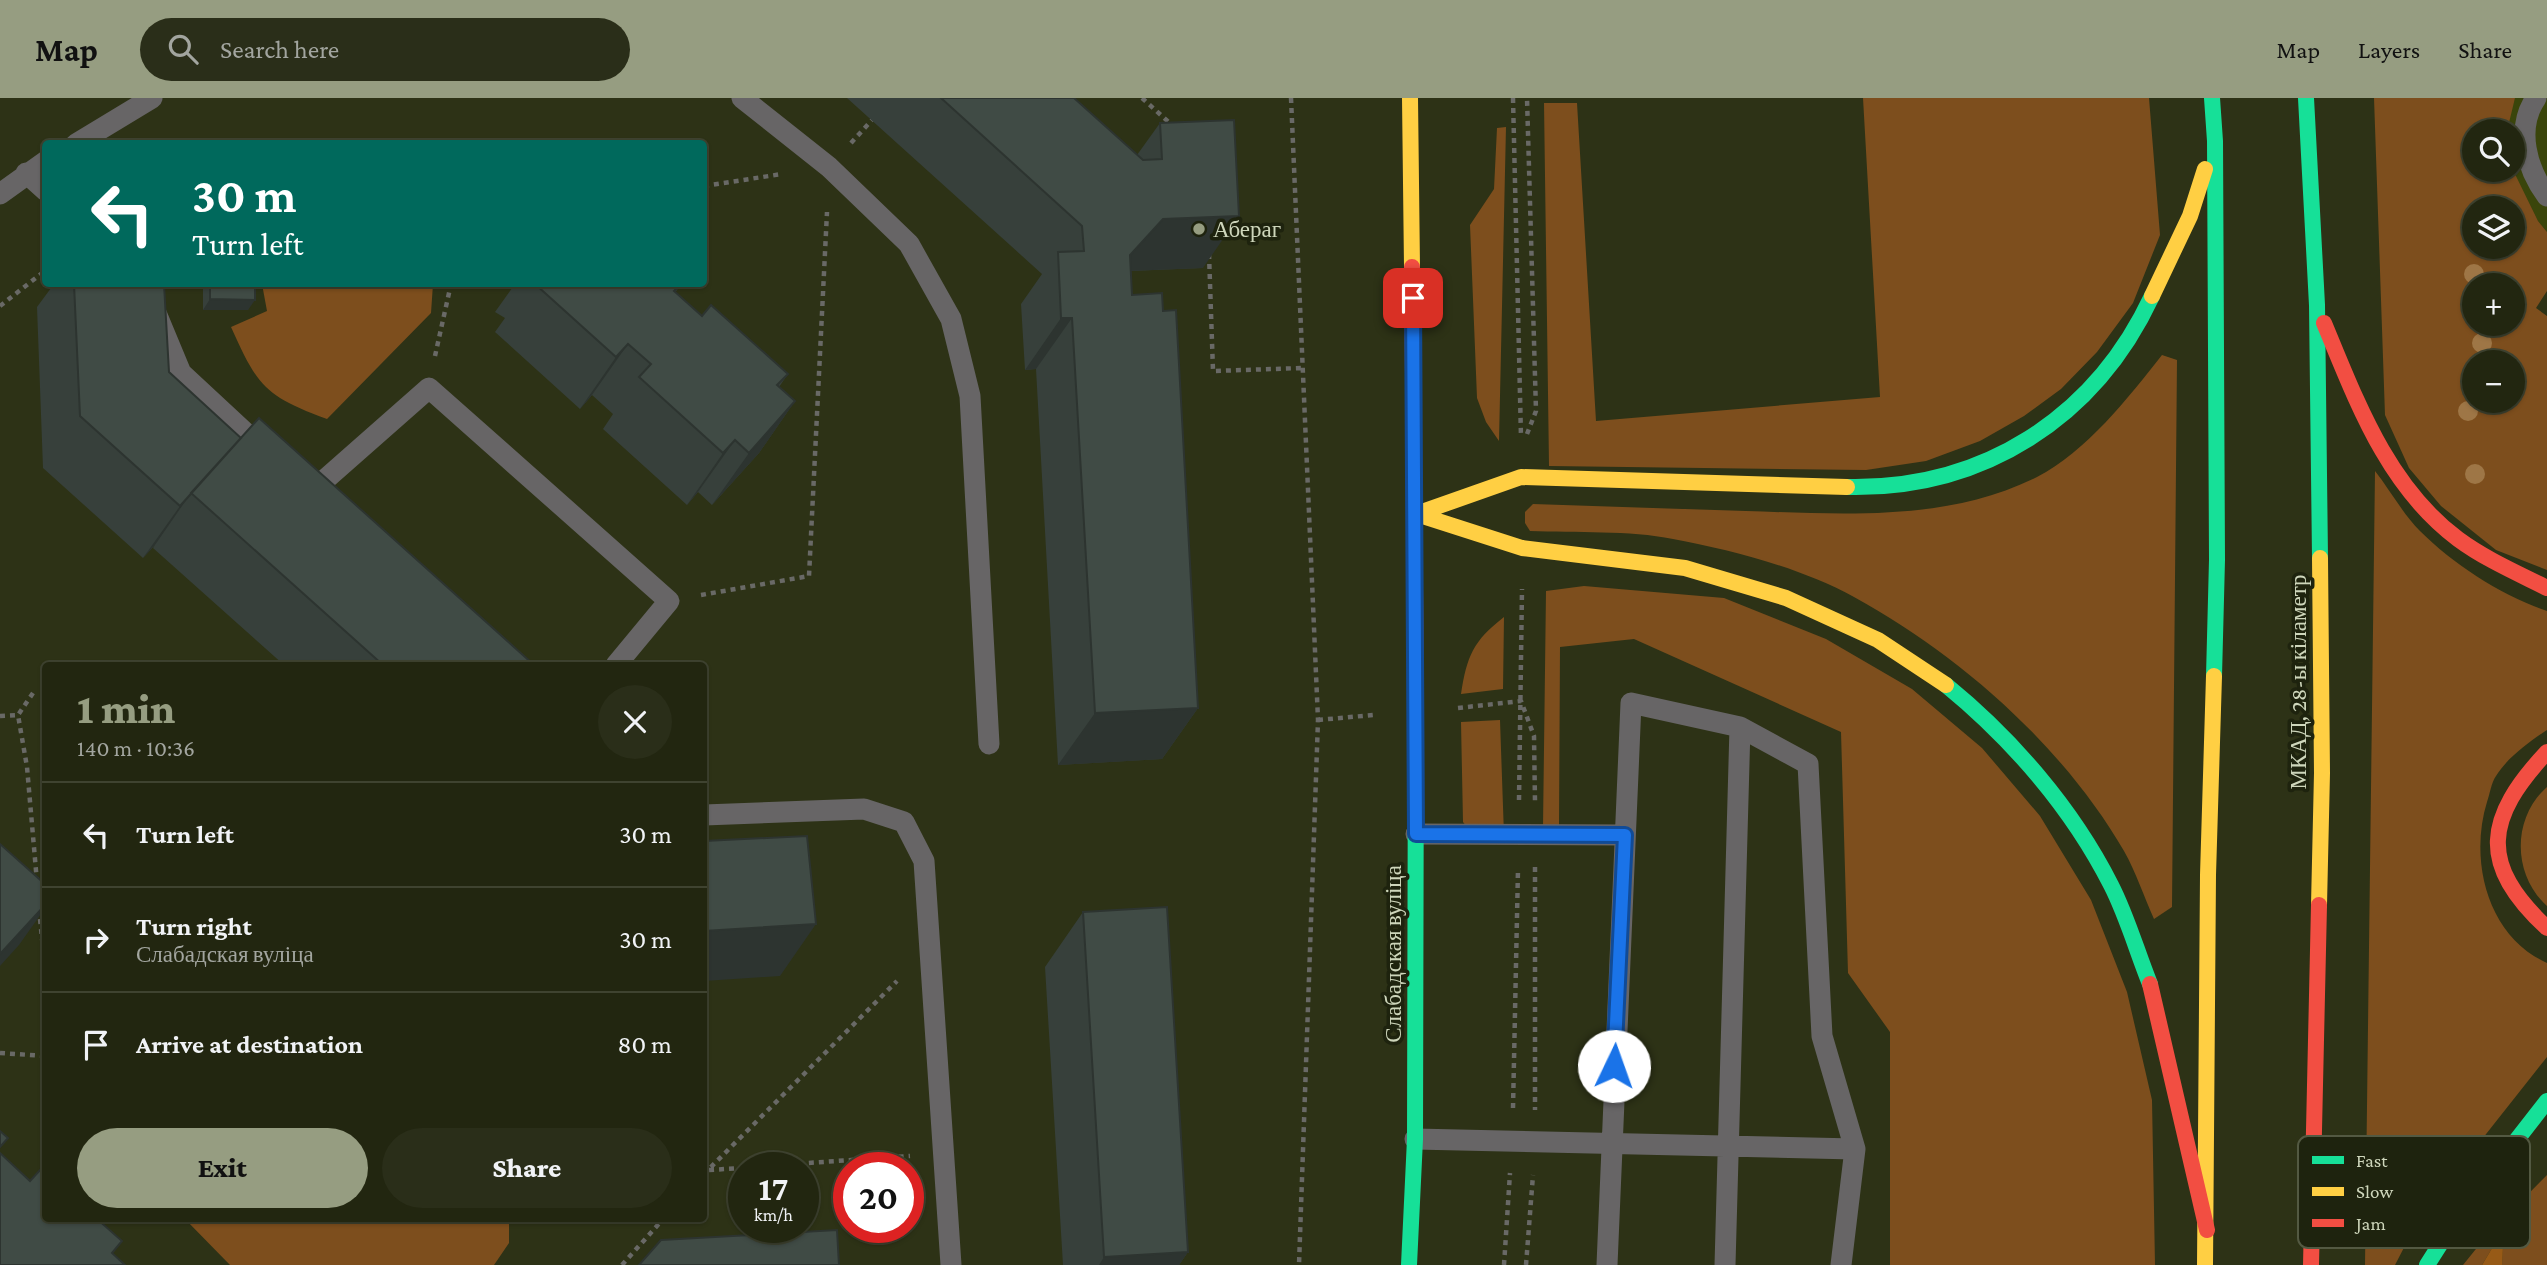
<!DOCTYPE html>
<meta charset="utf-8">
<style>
:root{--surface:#222610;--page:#2a2e19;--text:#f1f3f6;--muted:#a2a59f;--line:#3f4330;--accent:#969d81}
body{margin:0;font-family:"Crimson Pro",serif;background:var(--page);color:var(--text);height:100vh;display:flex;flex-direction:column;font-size:26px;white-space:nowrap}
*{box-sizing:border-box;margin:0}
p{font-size:23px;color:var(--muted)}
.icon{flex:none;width:38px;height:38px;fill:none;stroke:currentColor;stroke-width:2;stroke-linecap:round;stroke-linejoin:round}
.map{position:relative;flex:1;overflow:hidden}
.sheet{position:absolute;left:42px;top:564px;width:665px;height:560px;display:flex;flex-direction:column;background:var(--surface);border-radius:7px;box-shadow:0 2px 5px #0004,0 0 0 2px var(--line)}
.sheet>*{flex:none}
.guide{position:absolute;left:42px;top:42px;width:665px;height:147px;border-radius:7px;box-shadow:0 2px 5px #0004,0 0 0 2px var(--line);background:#00695c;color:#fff;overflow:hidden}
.tools{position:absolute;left:2462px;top:21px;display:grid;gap:14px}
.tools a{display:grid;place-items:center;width:63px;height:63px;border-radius:50%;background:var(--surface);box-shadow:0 2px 5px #0004,0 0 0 2px var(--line);font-size:35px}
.speed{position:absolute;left:728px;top:1054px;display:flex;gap:14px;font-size:35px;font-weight:700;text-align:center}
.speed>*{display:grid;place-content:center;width:91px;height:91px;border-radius:50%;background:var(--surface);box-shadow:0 2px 5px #0004,0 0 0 2px var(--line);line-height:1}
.speed small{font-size:18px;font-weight:400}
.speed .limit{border:10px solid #d22;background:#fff;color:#111}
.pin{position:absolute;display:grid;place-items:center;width:60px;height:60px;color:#fff;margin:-30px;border-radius:14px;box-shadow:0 4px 10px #0006}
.me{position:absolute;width:77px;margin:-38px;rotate:3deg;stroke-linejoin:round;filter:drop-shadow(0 0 5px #0008)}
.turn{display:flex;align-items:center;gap:24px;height:147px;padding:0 35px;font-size:32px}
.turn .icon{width:91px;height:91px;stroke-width:2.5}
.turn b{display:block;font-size:49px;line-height:60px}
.round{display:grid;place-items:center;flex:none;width:74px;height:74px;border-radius:37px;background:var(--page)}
.head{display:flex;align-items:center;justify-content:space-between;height:119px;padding:0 35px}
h1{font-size:42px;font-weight:800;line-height:52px;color:var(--accent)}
.primary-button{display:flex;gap:14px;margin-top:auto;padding:14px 35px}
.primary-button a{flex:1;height:80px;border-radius:42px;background:var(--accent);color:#111;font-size:28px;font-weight:800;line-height:80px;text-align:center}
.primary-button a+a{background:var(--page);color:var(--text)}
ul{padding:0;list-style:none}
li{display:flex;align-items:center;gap:21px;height:105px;padding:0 35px;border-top:2px solid var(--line)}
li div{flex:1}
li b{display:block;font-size:26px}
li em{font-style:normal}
header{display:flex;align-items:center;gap:42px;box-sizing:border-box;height:98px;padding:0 35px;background:var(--accent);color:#111}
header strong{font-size:33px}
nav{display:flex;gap:38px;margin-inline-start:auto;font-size:24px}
.search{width:490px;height:63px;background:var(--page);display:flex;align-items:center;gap:18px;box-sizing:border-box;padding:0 24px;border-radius:38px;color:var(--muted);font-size:26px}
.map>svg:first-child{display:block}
.built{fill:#3a450b}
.green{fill:#7d4e1d;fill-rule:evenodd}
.forest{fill:#975a16}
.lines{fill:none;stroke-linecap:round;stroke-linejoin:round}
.path{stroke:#696966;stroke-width:4.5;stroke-dasharray:5 5;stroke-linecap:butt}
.lane{stroke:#676566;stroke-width:21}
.fast{stroke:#16e098;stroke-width:16}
.slow{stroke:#ffcf43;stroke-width:16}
.jam{stroke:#f24e42;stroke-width:16}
.tree{fill:#9e7646}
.wall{fill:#37403b}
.shaded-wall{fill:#2d3430}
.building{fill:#404b45;stroke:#2d3430;stroke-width:2}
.route-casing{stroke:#114b97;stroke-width:18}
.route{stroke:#1a73e8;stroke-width:12}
.poi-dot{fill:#969d81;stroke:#1e230e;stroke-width:2.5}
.labels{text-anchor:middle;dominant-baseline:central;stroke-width:7;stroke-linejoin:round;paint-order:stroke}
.poi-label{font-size:23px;fill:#ced6bb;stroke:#1e230e;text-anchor:start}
.street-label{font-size:23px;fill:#ced6bb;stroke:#1e230e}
.key{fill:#1e230e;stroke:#535942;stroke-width:2}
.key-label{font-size:19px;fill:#ced6bb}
</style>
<header>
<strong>Map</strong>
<div class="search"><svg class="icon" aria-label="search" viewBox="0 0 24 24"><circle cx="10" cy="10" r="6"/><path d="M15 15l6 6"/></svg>Search here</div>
<nav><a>Map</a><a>Layers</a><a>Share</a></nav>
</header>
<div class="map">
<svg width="2547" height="1167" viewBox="0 0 2547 1167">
<rect width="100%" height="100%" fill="#2d3216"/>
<path class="built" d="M2515,0H2547V134L2538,123L2513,74V33H2507L2506,29Z"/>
<path class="green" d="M1863,0H2149L2160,137L2133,205L2097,254L2061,291L2024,318L1980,343L1926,363L1866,372L1549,368L1544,5H1577L1596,323L1880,299Z
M2374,0H2515L2507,33H2474V72H2513L2538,123L2547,134V193L2536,210L2547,218V472L2496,452L2441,408L2409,370L2385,317ZM2474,110H2513V149H2474ZM2474,187H2513V226H2474ZM2474,264H2513V303H2474Z
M1506,29L1499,343L1486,324L1477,300L1470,127L1494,91L1497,30Z
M262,186H433L431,215L327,321C265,298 258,289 231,229L267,213Z
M2162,257L2177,262L2172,809L2154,821C2144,799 2136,774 2124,753C2063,648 1960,557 1854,499C1801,470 1732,452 1673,441C1629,432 1576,435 1530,433L1525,425V414L1533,406C1604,408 1675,411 1746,413C1845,416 1946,424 2037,379C2086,354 2129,299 2162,257Z
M2375,373C2390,392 2403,416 2420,433C2454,467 2501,497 2547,513V632C2529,644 2507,660 2496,678C2491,685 2490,696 2487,704C2469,762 2487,838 2547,865V959L2445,1088L2411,1136L2395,1167H2365Z
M1584,488L1724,500L1826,541L1912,591L1982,650L2040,718L2091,802L2127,894L2152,1002L2155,1167H1890V934L1848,875L1841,634L1634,541L1560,549L1559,729H1543L1546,493Z
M1504,519L1503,591L1461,596C1467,558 1473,543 1504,519Z
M1500,622L1504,737L1471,734L1463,724L1461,624Z
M2547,689V808C2512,776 2512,720 2547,689Z
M2547,1077V1167H2502L2503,1132L2482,1167H2463L2484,1141Z
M184,1120H509V1145L494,1167H230Z"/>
<path class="forest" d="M2504,1130L2502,1167H2482Z"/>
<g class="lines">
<path class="path" d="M1142,0L1173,28
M1291,0L1318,622L1299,1167
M1513,0L1521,339
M851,45L872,22
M704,88L782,76
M1209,156L1213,273L1302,270
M0,208L46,172
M435,258L451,186
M1527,336L1536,313L1527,0
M701,497L809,478L827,114
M33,595L18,617L27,669L37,784
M1458,610L1521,603L1534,638L1535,704
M0,618L18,617
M1318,622L1373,617
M1519,702L1522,491
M1535,769V1012
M39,811L46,880
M0,955L46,958
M1513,1010L1518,771
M704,1069L708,1072L704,1077
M749,1069L910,1058
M744,1070L708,1072L897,883
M622,1167L664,1120
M1504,1167L1510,1075
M1526,1167L1533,1077"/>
<path class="lane" d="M742,0L829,69L909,146L951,221L970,298L989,646
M2536,0C2515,31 2527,71 2547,98
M76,46L152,0
M26,75L46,93
M0,96L46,63
M144,186L181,275L265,353
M311,394L429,290L669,503L616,567
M704,717L864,711L904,724L924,763L951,1167
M1416,736L1625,737
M1415,1041L1855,1051
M1607,1167L1631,605L1740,629L1808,666L1822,938L1855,1051L1841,1167
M1725,1167L1740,629"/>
<path class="fast" d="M2212,0L2215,43L2217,462L2214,578
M2306,0L2317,207L2320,460
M1847,389C1983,392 2095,320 2152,198
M1946,587C2012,641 2072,710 2111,787C2127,818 2137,854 2150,886
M1409,1167L1415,1041L1416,596
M2427,1167L2462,1112L2547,1003"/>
<path class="slow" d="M1410,0L1412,169
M2152,198L2190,118L2205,71
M1416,416L1522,450L1685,470L1786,500L1878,542L1946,587
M1416,416L1521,379L1847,389
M2319,807L2322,675L2320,460
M2205,1167L2208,777L2214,578"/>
<path class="jam" d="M1412,169L1416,596
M2324,225C2357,304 2387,388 2458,441C2485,461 2517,475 2547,490
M2547,654C2485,720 2478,766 2547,830
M2150,886L2207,1132
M2311,1167L2319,807"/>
</g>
<g class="tree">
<circle cx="2474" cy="176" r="10"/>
<circle cx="2482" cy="245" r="10"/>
<circle cx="2468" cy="313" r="10"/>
<circle cx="2475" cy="376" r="10"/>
</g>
<path class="wall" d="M847,0H1074L1137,57L1160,25L1203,170L1131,173L1132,197L1163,213L1198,610L1162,661L1058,667L1036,271L1025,272L1021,206L1042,176Z
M54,186H164L169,274L241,340L534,567H284L153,450L155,447L143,460L43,370L37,209Z
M203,186H255L248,212H203Z
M515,186H681L675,195L702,218L788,276L779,289L795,303L759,355L712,407L698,394L687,407L603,331L613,316L592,297L580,311L495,234L505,220L495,214Z
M1083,814L1188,1154L1179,1167H1063L1045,869Z"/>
<path class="shaded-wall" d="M1239,118L1203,170L1127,173L1130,157L1163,121Z
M210,201L255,202L248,212H203Z
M1061,220H1072L1036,271L1025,272Z
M628,246L592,297L580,311L616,259Z
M795,303L759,355L712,407L749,355Z
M735,342L698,394L687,407L723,355Z
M191,395L155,447L143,460L180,408Z
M1198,610L1162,661L1058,667L1095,615Z
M46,806V809L19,847L0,868V856Z
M816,826L780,878L704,883V833Z
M1188,1154L1179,1167H1099L1104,1159Z"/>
<path class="building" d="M941,0H1074L1143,62L1162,61L1160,25L1234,22L1239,118L1163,121L1130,157L1132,197L1162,195L1163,213L1176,212L1198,610L1095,615L1072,220H1061L1058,154L1084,153L1082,128Z
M74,186H164L169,274L241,340L180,408L80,318Z
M210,186H255V202L210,201Z
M535,186H681L674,193L702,218L711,207L788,276L777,287L795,303L749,355L735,342L723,355L639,279L651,266L628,246L616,259Z
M259,320L534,567H383L191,395Z
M807,738L816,826L704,833V743Z
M0,746L46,787V806L0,856Z
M1167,809L1188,1154L1104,1159L1083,814Z
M0,1033L8,1040L0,1049Z
M0,1055L30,1083L41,1071L46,1075V1120H96L122,1143L112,1155L125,1167H0Z
M837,1132L839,1167H639L661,1142Z"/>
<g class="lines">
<defs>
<path id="route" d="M1413,200L1416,736L1625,737L1614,968"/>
</defs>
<use href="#route" class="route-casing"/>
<use href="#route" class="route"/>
</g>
<circle class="poi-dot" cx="1199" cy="131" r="7"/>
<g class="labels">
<g class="poi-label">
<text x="1213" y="131">Абераг</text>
</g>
<g class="street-label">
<text transform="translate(2298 584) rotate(-90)">МКАД, 28-ы кіламетр</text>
<text transform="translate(1393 856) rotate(-90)">Слабадская вуліца</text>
</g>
</g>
<rect x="2298" y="1038" width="232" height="112" rx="10" class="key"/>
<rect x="2312" y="1058" width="32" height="8" fill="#16e098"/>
<rect x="2312" y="1089" width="32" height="9" fill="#ffcf43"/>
<rect x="2312" y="1121" width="32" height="8" fill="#f24e42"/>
<g class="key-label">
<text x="2356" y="1069">Fast</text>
<text x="2356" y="1100">Slow</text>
<text x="2356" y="1132">Jam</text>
</g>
</svg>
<div class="tools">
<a><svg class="icon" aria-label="search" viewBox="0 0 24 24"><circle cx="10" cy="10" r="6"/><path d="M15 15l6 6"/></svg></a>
<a><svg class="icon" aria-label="layers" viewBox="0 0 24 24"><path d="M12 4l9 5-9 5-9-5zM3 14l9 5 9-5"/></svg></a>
<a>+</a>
<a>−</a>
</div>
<div class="speed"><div>17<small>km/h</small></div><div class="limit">20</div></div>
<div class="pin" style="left:1413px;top:200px;background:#d93025"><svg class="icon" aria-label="arrive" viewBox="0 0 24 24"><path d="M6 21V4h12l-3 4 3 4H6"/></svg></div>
<svg class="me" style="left:1614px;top:968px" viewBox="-20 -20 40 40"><circle r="19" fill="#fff"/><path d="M0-13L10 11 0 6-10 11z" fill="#1a73e8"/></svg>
<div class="guide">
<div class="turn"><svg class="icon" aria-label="left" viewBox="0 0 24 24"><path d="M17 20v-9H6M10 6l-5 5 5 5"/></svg><div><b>30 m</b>Turn left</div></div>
</div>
<section class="sheet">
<div class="head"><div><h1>1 min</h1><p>140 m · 10:36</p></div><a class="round"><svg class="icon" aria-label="close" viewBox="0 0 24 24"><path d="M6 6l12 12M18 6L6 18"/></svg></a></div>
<ul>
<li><svg class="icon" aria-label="left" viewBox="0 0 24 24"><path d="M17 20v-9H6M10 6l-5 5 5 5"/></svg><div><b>Turn left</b></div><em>30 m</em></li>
<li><svg class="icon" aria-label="right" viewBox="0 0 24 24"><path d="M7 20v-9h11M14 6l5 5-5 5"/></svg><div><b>Turn right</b><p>Слабадская вуліца</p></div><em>30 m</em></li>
<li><svg class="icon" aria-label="arrive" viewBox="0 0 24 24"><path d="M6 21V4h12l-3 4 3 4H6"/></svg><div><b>Arrive at destination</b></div><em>80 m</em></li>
</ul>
<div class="primary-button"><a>Exit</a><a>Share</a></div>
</section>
</div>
